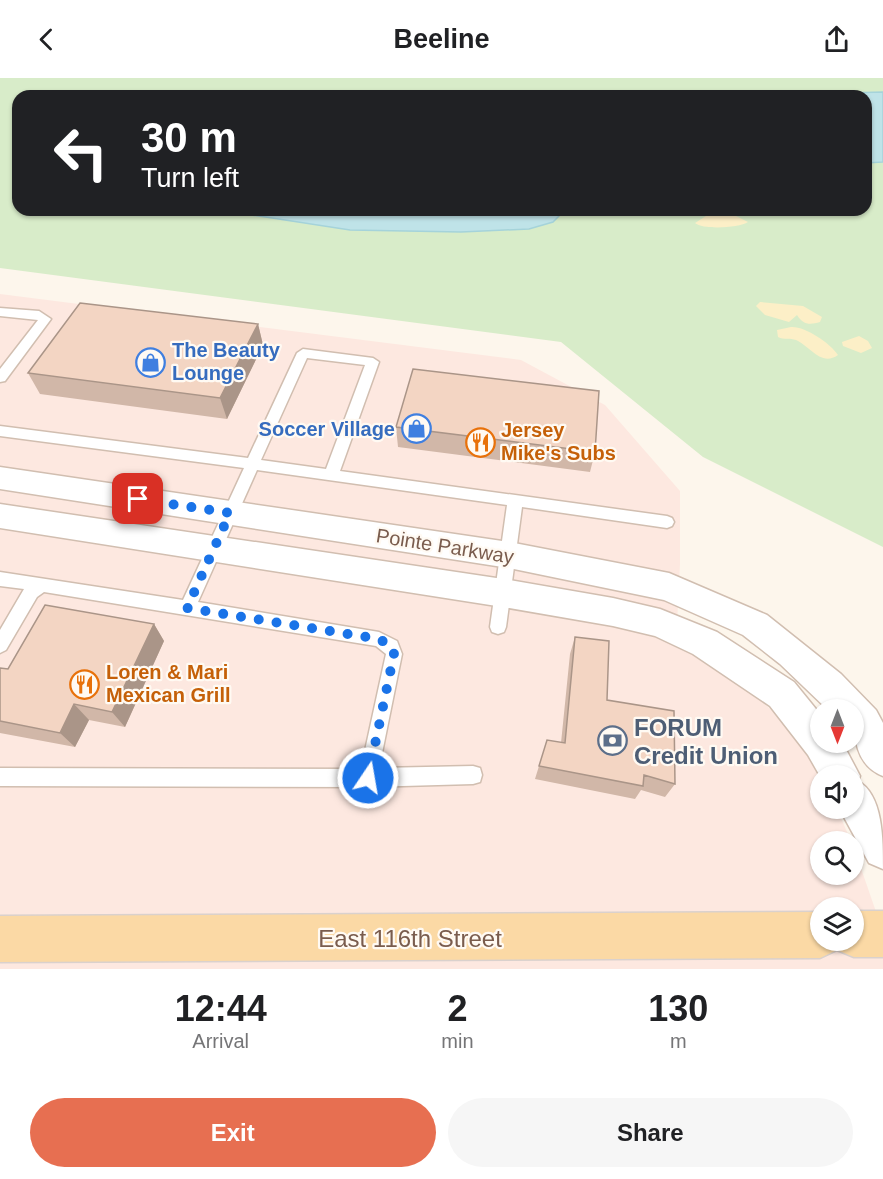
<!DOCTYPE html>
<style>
:root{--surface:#fff;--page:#f6f6f6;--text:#202124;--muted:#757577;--accent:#e76f51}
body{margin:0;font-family:Helvetica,sans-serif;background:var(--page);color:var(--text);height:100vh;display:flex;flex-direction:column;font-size:22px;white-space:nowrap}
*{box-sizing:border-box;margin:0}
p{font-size:20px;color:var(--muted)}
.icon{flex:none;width:33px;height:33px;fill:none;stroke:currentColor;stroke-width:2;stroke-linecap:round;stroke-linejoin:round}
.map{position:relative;height:891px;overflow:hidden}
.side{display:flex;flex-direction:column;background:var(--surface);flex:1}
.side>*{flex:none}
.top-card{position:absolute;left:12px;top:12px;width:860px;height:126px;border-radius:18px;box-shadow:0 2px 4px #0004;background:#202124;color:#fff;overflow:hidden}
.needle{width:39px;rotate:180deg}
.controls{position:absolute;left:810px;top:621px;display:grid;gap:12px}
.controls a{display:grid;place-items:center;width:54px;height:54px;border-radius:50%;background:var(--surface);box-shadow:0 2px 4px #0004;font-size:30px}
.pin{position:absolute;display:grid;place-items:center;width:51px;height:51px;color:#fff;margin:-26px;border-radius:12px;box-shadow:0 3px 9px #0006}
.me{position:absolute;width:66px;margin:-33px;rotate:12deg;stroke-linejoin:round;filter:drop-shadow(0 0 4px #0008)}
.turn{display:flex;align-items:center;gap:21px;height:126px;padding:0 30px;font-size:27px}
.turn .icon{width:78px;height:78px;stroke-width:2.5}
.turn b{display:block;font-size:42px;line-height:51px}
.eta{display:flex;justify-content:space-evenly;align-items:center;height:102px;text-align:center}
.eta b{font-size:36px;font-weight:600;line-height:42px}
.cta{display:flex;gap:12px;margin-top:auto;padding:12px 30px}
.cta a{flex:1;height:69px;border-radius:36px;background:var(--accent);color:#fff;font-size:24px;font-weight:600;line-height:69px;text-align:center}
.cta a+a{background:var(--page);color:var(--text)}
header{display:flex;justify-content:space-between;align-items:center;height:78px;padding:0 30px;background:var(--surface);font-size:27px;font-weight:600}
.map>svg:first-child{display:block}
.commercial{fill:#fde8e0;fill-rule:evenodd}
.green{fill:#d8ecc9;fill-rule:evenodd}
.sand{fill:#fcefc7}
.water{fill:#bfe3e8;stroke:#a5d3da;stroke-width:1.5}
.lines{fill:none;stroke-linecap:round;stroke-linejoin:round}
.service-casing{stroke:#d1beb0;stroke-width:3}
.minor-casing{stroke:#d1beb0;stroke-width:3}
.primary-casing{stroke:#dad1cd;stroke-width:3}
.service{fill:#fff;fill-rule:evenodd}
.minor{fill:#fff;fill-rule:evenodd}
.primary{fill:#fbd9a5;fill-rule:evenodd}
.wall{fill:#d1b7a8}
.shaded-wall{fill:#aa9588}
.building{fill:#f3d5c3;stroke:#aa9588;stroke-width:1.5}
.route{stroke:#1a73e8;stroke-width:10;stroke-dasharray:0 18}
.labels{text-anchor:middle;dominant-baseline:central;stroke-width:4.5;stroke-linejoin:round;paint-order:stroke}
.shop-label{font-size:20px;font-weight:bold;fill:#366cbe;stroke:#fffaf3;text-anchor:start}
.food-label{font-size:20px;font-weight:bold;fill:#c56008;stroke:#fffaf3;text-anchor:start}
.street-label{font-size:20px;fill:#7a5c4d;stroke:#fffaf3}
.near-service-label{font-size:24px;font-weight:bold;fill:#4e5e75;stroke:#fffaf3;text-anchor:start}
.near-street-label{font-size:24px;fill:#7a5c4d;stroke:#fffaf3}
</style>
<header><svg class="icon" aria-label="back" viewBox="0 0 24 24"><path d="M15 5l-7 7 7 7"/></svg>Beeline<svg class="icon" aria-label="share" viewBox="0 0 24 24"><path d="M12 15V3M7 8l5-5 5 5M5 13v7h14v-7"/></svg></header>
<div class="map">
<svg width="883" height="891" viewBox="0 0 883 891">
<rect width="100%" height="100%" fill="#fdf6ec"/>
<path class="commercial" d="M0,216L521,282L605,327L680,413V486L676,565L731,595L791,650L823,697L820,698V730L837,731L851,763L820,764V796H854V770L883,854V891H0ZM820,830H854V862H820Z"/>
<path class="green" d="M0,0H883V469L703,379L561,264L0,190ZM18,18H866V132H18Z"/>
<path class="sand" d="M721,135L734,137L748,144C739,150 703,152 695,145L706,138Z
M760,224L803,228L822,239L820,244C810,247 803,247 797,237L789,244L765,237L756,228Z
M791,249C805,248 830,265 838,277C821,289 810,268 796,262C790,260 784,262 778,259L777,252Z
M859,258L868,263L872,270L861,275L843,268L842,264Z"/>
<path class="water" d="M883,14V84L866,85V18H739Z
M219,132H563V134L553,144L529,151L461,154L350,152Z"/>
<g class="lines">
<defs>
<path id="service" d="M0,230L39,233L51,241L5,303L0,304V291L38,242L0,238Z
M303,271L373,280L379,284L340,393L667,438L672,440L674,444L672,448L667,450L522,429L506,549L504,554L498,556L492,554L490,549L507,427L257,392L198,524L379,554L397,563L402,576L379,690L473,688L480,690L482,697L480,704L473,706L368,709L0,708V690L361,691L386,576L376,568L44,514L37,519L6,572L0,575V552L24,511L0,508V494L183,522L244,390L0,358V348L248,380L297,275ZM307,280L365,287L326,391L261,382Z"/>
<path id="minor" d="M0,389L509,464L669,495L767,537L841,596L876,632L883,645V698C855,687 854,659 854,632H828L780,586L743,557L664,522L509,490L0,411Z
M0,426L503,501L613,520L660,531L717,554L794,604L820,636V664H842L860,698L858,703C883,717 883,761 883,791L869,785L839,730H854V698H820L808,677L770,628L693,576L655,558L613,548L503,529L0,450Z"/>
<path id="primary" d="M854,833H883V879H854L837,872L820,880L0,884V838L820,834V862H854Z"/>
</defs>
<use href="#service" class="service-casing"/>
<use href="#minor" class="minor-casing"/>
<use href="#primary" class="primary-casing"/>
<use href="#service" class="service"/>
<use href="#minor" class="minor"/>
<use href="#primary" class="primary"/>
</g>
<path class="wall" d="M258,246L263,267L227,341L40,316L28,295Z
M396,349L595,374L590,394L398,369Z
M154,546L164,563L125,649L89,642L75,669L0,655V590L8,591Z
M575,559L607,622L675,706L665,719L641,712L635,721L535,701L547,662L561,665L570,576Z"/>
<path class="shaded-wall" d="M258,246L263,267L227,341L220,320Z
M154,546L164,563L125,649L112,634Z
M74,626L89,642L75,669L60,655Z"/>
<path class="building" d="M228,16L237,18H225Z
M80,225L258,246L220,320L28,295Z
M413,291L599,313L595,374L396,349Z
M45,527L154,546L112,634L74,626L60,655L0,643V590L8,591Z
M575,559L609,563L607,622L674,633L675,706L644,697L643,708L539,688L547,662L565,665Z"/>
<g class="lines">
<path class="route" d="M138,421L230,435L187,530L379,561L391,568L394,576L368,700"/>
</g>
<defs>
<symbol id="shop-ring" viewBox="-11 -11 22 22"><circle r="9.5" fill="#fffaf3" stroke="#3f7fe0" stroke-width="1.5"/><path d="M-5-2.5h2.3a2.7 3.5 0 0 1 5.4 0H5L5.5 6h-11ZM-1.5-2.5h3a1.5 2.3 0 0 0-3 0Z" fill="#3f7fe0"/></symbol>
<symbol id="restaurant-ring" viewBox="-11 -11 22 22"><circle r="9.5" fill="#fffaf3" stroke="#e8710a" stroke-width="1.5"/><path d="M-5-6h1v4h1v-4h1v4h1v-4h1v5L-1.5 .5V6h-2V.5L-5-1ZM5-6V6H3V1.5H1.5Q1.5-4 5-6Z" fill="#e8710a"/></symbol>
<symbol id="bank-ring" viewBox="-11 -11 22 22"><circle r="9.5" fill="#fffaf3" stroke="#5c6f8a" stroke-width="1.5"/><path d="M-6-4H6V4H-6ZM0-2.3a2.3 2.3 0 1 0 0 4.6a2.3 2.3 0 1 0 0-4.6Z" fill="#5c6f8a"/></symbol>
</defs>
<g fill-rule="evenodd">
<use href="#shop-ring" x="134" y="268" width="33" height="33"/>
<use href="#shop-ring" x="400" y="334" width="33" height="33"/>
<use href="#restaurant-ring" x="464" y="348" width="33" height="33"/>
<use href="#restaurant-ring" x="68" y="590" width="33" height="33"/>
<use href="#bank-ring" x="596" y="646" width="33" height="33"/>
</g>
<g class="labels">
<g class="shop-label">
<text x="172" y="272">The Beauty<tspan x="172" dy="23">Lounge</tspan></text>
<text x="395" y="351" text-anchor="end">Soccer Village</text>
</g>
<g class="food-label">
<text x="501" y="352">Jersey<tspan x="501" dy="23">Mike's Subs</tspan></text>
<text x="106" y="594">Loren &amp; Mari<tspan x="106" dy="23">Mexican Grill</tspan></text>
</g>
<g class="street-label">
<text transform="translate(445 468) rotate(9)">Pointe Parkway</text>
</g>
<g class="near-service-label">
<text x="634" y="649">FORUM<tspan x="634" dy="28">Credit Union</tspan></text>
</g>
<g class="near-street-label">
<text x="410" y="860">East 116th Street</text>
</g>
</g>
</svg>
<div class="controls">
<a><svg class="needle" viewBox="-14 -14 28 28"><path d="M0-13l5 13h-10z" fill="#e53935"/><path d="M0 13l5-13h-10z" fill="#757577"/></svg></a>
<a><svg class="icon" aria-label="sound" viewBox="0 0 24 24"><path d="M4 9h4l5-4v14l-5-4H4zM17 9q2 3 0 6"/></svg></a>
<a><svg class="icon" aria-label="search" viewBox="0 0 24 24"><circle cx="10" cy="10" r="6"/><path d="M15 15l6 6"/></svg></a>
<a><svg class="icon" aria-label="layers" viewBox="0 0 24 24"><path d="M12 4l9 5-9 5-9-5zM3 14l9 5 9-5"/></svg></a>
</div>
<div class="pin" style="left:138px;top:421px;background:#d93025"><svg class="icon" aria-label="arrive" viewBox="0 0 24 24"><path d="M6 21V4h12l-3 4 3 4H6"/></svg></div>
<svg class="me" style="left:368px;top:700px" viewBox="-20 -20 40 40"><circle r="17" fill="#1a73e8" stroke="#fff" stroke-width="3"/><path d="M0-11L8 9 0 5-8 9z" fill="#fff"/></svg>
<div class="top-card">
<div class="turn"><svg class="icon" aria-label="left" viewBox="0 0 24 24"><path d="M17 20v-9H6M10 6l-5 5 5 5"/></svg><div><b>30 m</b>Turn left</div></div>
</div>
</div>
<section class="side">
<div class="eta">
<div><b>12:44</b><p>Arrival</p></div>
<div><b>2</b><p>min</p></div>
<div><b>130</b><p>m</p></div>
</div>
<div class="cta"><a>Exit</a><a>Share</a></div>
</section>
